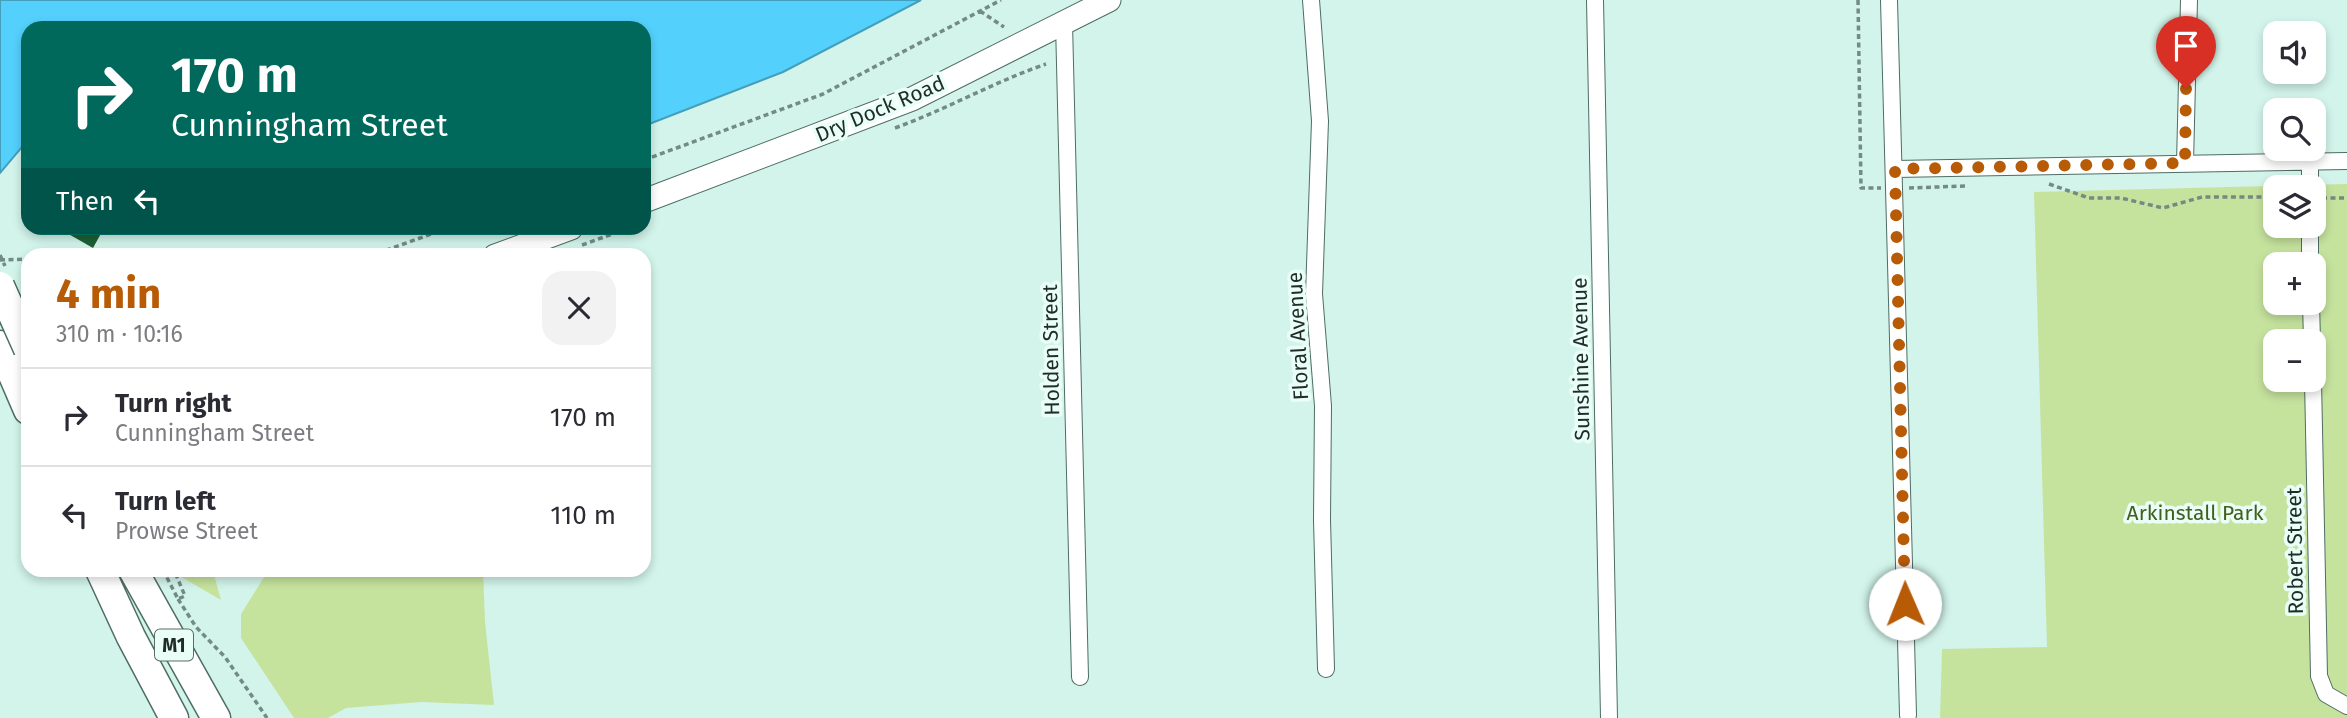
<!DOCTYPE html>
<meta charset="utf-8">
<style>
:root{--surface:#fff;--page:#f2f2f3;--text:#2b2b33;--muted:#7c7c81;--line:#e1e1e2;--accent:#b85b06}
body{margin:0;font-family:"Fira Sans",sans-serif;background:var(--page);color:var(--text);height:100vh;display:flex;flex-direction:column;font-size:26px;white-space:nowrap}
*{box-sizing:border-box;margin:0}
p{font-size:23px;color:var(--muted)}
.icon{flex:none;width:38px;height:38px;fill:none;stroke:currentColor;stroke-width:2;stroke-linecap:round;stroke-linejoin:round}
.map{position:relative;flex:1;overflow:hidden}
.sheet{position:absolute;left:21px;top:248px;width:630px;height:329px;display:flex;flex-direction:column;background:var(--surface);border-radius:21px;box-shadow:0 4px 10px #0003}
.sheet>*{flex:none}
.guide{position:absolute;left:21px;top:21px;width:630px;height:214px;border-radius:21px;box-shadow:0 4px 10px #0003;background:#00695c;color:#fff;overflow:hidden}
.fabs{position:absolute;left:2263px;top:21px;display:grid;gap:14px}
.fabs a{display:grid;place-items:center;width:63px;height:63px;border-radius:14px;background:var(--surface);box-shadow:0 4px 10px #0003;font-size:35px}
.pin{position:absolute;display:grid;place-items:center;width:60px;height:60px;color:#fff;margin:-72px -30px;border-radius:50% 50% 50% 0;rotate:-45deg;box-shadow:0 0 7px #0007}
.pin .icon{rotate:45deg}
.me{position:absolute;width:77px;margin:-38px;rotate:359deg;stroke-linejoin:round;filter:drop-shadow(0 0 5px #0008)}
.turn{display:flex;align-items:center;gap:24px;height:147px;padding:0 35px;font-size:32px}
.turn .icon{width:91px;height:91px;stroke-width:2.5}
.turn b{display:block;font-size:49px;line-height:60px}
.then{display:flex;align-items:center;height:66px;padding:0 35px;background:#0003;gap:14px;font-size:26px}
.round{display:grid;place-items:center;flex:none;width:74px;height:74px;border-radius:21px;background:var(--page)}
.overview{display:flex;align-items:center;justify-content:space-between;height:119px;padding:0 35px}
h1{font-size:42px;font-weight:700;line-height:52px;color:var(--accent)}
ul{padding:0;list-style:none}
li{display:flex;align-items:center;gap:21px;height:98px;padding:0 35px;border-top:2px solid var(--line)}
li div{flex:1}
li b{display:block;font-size:26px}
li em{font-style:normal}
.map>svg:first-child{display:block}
.green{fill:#c6e39e;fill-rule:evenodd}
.water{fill:#54d0fc;stroke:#449fbc;stroke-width:2}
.building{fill:#1c6134}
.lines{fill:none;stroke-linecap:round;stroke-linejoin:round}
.street-casing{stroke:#4e6d64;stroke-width:18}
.secondary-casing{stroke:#4e6d64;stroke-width:25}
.highway-casing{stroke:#4e6d64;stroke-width:31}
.path{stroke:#748b84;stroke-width:3.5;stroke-dasharray:5 3.5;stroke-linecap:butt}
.street{stroke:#fff;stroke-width:16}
.secondary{stroke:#fff;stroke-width:23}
.highway{stroke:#fff;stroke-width:28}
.highway-bridge-casing{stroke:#4e6d64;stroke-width:31;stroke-linecap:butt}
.path-bridge{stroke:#748b84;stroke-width:3.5;stroke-dasharray:5 3.5;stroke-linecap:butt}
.highway-bridge{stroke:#fff;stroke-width:28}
.route{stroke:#b85b06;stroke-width:12;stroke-dasharray:0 21.6}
.labels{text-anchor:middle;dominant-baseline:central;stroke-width:7;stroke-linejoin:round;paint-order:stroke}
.shield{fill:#eafef8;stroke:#5c6b66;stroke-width:2}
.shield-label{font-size:19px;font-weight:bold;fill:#1f2c28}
.street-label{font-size:21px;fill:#1f2c28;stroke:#eafef8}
.park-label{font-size:21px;fill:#475d1e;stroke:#eafef8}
</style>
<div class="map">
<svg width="2347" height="718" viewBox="0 0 2347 718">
<rect width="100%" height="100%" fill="#d2f4ea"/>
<path class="green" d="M2347,184V718H1940L1942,649L2047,647L2034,192ZM2275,187H2314V226H2275ZM2275,264H2314V303H2275ZM2275,341H2314V380H2275Z
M171,571H213L221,600Z
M268,571H483L485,622L494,705L421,702L346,708L328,718H294L241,638V614Z"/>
<path class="water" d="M0,0H921L783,72L644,126V28H28V140L0,173Z"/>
<path class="building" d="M58,228H104L93,248Z"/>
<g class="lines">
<defs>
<path id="street" d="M1311,0L1320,121L1314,294L1323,406L1322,520L1326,669
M1595,0L1609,718
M1889,0L1908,715
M1064,23L1080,677
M2185,163L2189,0
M1895,169L2347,161
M2310,187V161
M2310,226V264
M2311,303L2312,341
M2313,380L2319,676L2326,694L2347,706"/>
<path id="secondary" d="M644,201L912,99L1109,0
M495,256L571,228"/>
<path id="highway" d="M0,345L28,410
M100,570L131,637L174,718
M133,570L216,718"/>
</defs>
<use href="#street" class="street-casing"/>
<use href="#secondary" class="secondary-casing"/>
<use href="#highway" class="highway-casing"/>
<path class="path" d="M1858,0L1861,188H1881
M980,11L1004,27
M895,128C947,109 994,82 1046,64
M644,160L823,94L1001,0
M2049,184L2089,198H2121L2163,208L2202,197H2275
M1909,188L1965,186
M2322,198H2347
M582,245L629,228
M370,256L448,228
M0,260L28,259
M163,570L178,599L185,596L174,570
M178,599L196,627L225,657L267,718"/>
<use href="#street" class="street"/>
<use href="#secondary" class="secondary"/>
<use href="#highway" class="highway"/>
<defs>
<path id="highway-bridge" d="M0,286L28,349"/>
</defs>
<use href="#highway-bridge" class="highway-bridge-casing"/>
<path class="path-bridge" d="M0,255L5,266"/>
<use href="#highway-bridge" class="highway-bridge"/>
</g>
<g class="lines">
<path class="route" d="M1905,604L1895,169L2185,163L2186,88"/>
</g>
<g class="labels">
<rect class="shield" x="155" y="629.5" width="38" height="31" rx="5"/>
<g class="shield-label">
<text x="174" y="645">M1</text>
</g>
<g class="street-label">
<text transform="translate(880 109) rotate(-23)">Dry Dock Road</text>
<text transform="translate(1298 336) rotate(-93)">Floral Avenue</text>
<text transform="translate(1051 350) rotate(-91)">Holden Street</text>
<text transform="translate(1581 359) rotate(-91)">Sunshine Avenue</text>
<text transform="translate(2295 551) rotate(-91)">Robert Street</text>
</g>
<g class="park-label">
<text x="2195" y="513">Arkinstall Park</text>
</g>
</g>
</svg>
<div class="fabs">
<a><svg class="icon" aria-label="sound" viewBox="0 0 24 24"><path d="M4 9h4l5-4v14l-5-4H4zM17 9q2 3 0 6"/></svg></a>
<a><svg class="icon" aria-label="search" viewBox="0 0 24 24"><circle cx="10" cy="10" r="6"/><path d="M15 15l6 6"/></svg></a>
<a><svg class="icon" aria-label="layers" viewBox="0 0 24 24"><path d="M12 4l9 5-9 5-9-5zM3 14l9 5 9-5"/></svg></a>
<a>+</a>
<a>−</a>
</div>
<div class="pin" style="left:2186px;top:88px;background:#d93025"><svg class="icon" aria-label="arrive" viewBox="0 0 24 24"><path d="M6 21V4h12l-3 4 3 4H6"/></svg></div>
<svg class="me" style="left:1905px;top:604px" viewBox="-20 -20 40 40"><circle r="19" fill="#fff"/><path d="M0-13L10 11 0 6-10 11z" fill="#b85b06"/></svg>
<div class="guide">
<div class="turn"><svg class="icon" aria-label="right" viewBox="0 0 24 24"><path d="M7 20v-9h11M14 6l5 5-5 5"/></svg><div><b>170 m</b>Cunningham Street</div></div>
<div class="then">Then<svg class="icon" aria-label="left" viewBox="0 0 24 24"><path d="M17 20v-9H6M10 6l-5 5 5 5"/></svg></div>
</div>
<section class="sheet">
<div class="overview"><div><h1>4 min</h1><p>310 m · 10:16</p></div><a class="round"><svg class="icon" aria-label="close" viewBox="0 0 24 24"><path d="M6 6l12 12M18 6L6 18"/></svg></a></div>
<ul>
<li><svg class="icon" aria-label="right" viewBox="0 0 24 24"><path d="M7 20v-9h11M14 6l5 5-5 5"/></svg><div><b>Turn right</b><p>Cunningham Street</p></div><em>170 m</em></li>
<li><svg class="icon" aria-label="left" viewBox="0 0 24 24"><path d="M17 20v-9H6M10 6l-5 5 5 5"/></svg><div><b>Turn left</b><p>Prowse Street</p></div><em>110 m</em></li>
</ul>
</section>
</div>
